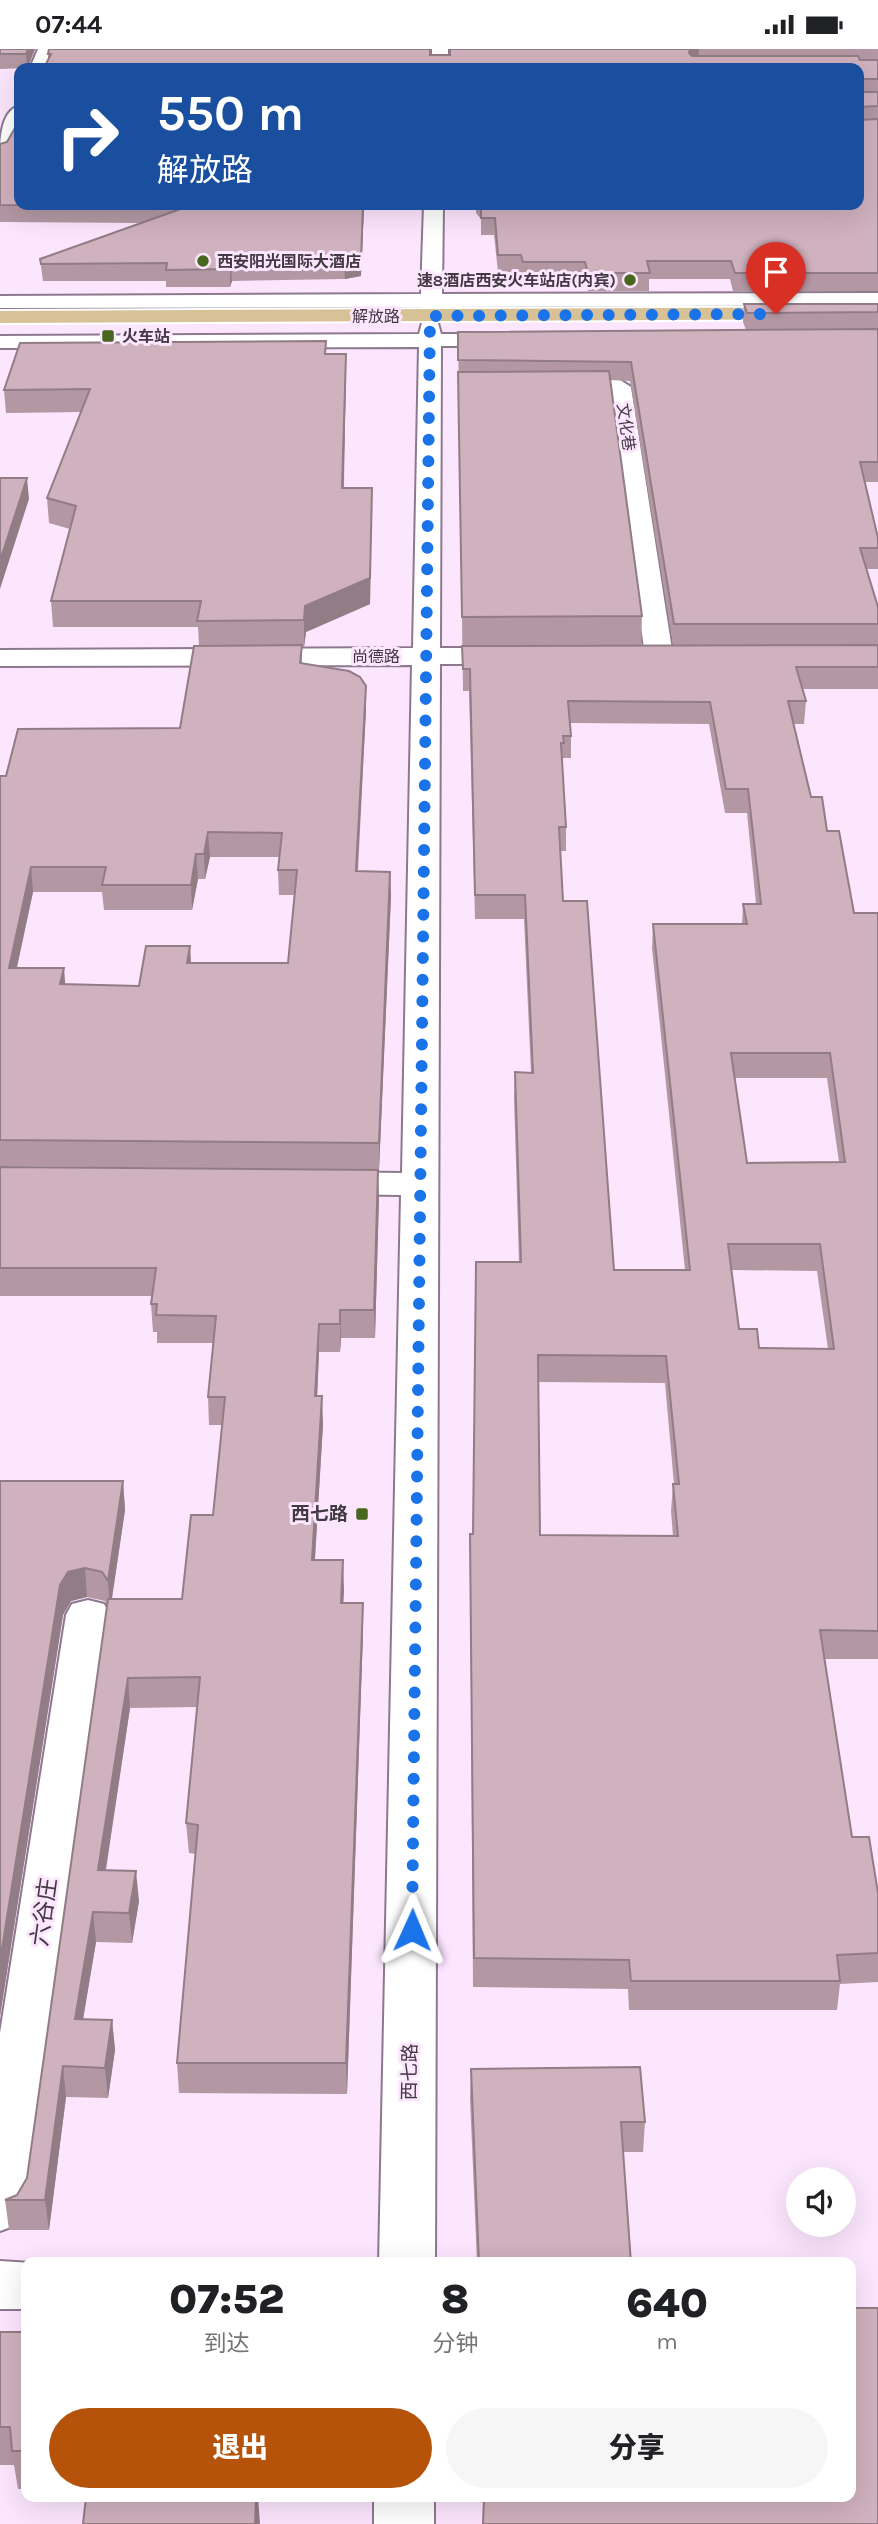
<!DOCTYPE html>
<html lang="zh">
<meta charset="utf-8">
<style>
:root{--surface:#fff;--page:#f6f6f6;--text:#202124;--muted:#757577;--accent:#b45309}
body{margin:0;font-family:Karla,"Noto Sans SC",sans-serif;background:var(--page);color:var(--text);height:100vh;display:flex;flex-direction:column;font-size:26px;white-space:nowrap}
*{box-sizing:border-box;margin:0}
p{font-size:23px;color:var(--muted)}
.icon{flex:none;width:38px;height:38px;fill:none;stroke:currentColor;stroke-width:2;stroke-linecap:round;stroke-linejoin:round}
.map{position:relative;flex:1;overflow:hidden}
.drawer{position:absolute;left:21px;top:2208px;width:835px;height:245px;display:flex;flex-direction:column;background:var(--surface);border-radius:14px;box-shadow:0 7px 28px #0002}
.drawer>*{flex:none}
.guide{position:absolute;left:14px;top:14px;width:850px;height:147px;border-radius:14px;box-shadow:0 7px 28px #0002;background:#1a4fa0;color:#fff;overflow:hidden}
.buttons{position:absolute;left:786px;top:2118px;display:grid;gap:14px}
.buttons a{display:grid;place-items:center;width:70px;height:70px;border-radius:50%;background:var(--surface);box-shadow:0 7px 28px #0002;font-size:35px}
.pin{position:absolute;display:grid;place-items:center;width:60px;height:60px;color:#fff;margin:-72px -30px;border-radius:50% 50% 50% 0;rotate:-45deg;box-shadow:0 0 7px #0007}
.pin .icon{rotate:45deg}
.me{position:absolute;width:77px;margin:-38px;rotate:1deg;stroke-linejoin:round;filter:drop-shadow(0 0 5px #0008)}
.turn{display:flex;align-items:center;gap:24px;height:147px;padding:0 28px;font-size:32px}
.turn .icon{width:91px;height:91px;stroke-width:2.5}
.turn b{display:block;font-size:49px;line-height:60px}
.eta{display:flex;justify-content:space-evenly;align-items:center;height:119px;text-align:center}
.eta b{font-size:42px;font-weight:800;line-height:49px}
.primary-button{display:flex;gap:14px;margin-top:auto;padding:14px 28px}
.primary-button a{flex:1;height:80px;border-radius:42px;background:var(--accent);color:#fff;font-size:28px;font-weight:800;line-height:80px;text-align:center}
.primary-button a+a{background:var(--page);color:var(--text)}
.status{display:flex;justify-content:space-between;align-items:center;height:49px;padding:0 35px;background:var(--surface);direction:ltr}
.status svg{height:19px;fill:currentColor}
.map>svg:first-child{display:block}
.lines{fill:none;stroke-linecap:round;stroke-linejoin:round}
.minor-casing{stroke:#8d798e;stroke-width:4}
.major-casing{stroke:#fff;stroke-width:4}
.minor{fill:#fff;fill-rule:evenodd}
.major{fill:#d7c197;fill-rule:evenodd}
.wall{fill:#b398a3;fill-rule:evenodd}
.shaded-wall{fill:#927c85}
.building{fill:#d0b1be;stroke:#927c85;stroke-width:2;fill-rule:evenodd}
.route{stroke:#1a73e8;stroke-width:12;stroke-dasharray:0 21.6}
.poi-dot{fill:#46671d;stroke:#fce6fe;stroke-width:2.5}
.labels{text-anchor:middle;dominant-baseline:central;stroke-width:6;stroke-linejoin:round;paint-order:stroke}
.far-poi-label{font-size:16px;font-weight:bold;fill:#423942;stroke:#fce6fe;text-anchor:start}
.far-street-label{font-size:16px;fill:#423942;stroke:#fce6fe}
.poi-label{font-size:19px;font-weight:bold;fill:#423942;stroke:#fce6fe;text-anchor:end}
.street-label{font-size:19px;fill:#423942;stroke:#fce6fe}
.near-street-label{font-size:23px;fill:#423942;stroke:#fce6fe}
</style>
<div class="status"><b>07:44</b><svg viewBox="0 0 49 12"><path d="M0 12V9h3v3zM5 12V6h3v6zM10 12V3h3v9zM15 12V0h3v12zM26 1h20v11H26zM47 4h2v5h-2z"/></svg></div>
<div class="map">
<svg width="878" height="2475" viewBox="0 0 878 2475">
<rect width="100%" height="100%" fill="#fce6fe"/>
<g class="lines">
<defs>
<path id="minor" d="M38,0H54L46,19H30Z
M432,0H448V19H432Z
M19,57C20,73 19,106 0,110C0,94 0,62 19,57Z
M424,156H443L442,245L878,244V256L442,258V267L432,273L438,274L441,285H456L467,291L456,297H441L440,599H515L525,601L529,607L525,613L515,615H440L435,2214H379L401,1146L325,1145L312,1142L307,1134L312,1126L325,1123L402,1124L412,616L0,617V601L413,599L419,298L0,299V287L419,285L422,274L429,273L420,267L421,258L0,259V247L421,245Z
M559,331H620L631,338L673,607L669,613H649L645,607L610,345L551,343L548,338Z
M88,1551L104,1555L110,1566L28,2159L19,2175L0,2182V1984L66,1566L72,1555Z
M0,2212L32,2214H26V2260H0Z
M374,2448H434V2475H374Z"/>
<path id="major" d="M878,258V270L0,274V262Z"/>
</defs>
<use href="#minor" class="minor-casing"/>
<use href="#major" class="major-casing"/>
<use href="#minor" class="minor"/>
<use href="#major" class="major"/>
</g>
<path class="wall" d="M0,0H35L28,19L0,20Z
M450,0H878V242H733L730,230H649V242H588L584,230H522L521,223H498L494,186H481V170L476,164V156H859V19L48,11V5L450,6Z
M0,95L19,156H400V157H364L361,227L345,230L232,232L230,238H166V232H43L40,210L142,174L0,173Z
M744,255H878V433H865L878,489V520H866L878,558V640H803L806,652L804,675H793L811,748L827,782L854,864H878V1610H825L852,1788L878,1844V1933L840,1935L837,1961H629L628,1940L473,1938L470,1513L473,1485L519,1213L514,1049L515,1023L531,1024L524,870H475L469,642H463L458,283L746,281L743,273ZM610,331L630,332L673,596H641L642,567ZM570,674L709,675L725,764H747L756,855H743L742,875H653L652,899L685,1221H614L563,852L560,802H566V778L562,717L563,709H571V687ZM735,1029H827L839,1113L747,1114ZM732,1221L817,1222L828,1300L759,1299L739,1280ZM538,1333L665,1334L674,1435H673L671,1462L673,1487L540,1486Z
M326,305H346L344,439H372L370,555L306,583L304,598H302V615L366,660L358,822L390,823L391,847L379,1121L0,1117V727H6L180,679L199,597L198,578H53L51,552L70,480L49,474L47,449L81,363L6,364L4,341ZM210,808H279L278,821L279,846H295L288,914H191L190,897L139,937L65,935L17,919L33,843H102L104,861H192L198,830H205Z
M0,1118L379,1148L375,1289H341L340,1303H319L317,1347L323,1375L315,1511L344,1540L343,1554H363V1584L347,2045L179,2044L177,2014L196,1805L189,1804L186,1774L197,1658L130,1659L106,1821L139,1852L132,1894L96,1893L83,1970L112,1971L115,2001L108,2049L66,2048L49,2181H9L5,2151L17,2146L27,2129L107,1557L105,1552L87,1548L71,1552L63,1566L0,1967V1432H123L125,1461L112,1550H182L213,1466L222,1376H209L208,1348L213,1294H157V1283H153L151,1255L152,1247H0Z
M471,2020L645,2073L643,2103H623L631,2214H477L470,2049Z
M26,2273V2440H18L14,2416H0V2283H24Z"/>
<path class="shaded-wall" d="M28,0H35L27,19L26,5Z
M690,0H699L698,10L690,12L689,4Z
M363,156H364L361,227L345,230L344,213Z
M231,214L232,232L230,238V220Z
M346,305V327L343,463L342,439Z
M27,429L29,450L0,540V512Z
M372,439L370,555L306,583L304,598V571L305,557Z
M366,637V660L356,846V822Z
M208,783L210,808L205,830L204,805Z
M196,805L198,830L192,861L191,836Z
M31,818L33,843L11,944L9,919Z
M390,823L391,847L379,1121V1094Z
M190,897L191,922L187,914Z
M64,919L66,944L60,935Z
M378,1121L379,1148L375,1289L374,1261Z
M340,1261L341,1289L340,1303Z
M319,1275V1303L316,1375L315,1347Z
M322,1347L323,1375L313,1540L312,1511Z
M123,1432L125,1461L110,1561L108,1532Z
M343,1511L344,1540L342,1584L341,1554Z
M85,1519L87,1548L71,1552L63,1566L0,1967V1912L60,1536L68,1523Z
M363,1554V1584L347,2045L346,2014Z
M128,1629L130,1659L101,1851L98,1821Z
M136,1822L139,1852L132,1894L129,1864Z
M93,1863L96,1893L78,2000L75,1970Z
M112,1971L115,2001L108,2049L105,2019Z
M63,2017L66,2048L49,2181L45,2151Z
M256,2448H258L260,2475H255Z"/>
<path class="building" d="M0,0H28L26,5H0Z
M49,0H430V6H450V0H690L689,4L692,7H858L860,11H878V30H859V19H44L51,5H48Z
M859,43H878V57L859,58Z
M878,70V224H735L731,212H647L650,224H588L585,213H523L521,206H498L495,169H481V156H859V71Z
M19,72V156H363L361,210L344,213L231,214L230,220L166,221L167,214L41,215L40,210L189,157L0,156V95L7,93Z
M744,255H878V263L747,264Z
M878,280V413H860L878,489V499H860L878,558V575H674L631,313L458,311V283Z
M326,292L325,305H346L342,439H372L370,529L305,557L304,571L197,572L201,552H51L76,457L47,449L90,340L4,341L20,294Z
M609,322L642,567L462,568L458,323Z
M0,429H27L0,512Z
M302,596L300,614L349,622L360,628L366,637L356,822L390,823L379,1094L0,1091V727H6L18,680L180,679L194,597ZM208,783L282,784L278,821H297L288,914H187L190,897H146L139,937L60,935L64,919H9L31,818H106L102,836H191L196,805H204Z
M878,596V618H796L806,652H788L811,748H822L827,782H839L854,864H878V1582L820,1581L852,1788H869L878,1844V1904L837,1906L840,1932H631L629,1911L474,1909L470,1485H473L476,1213H521L515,1023L533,1024L525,846H475L470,620H463L462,597ZM568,652L710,653L726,740H748L761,855H743L747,875H653L690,1221H614L587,852H563L559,778H566L561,694H564L563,687H571ZM731,1004H830L845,1113L747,1114ZM728,1195H820L834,1300L759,1299L757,1280H739ZM538,1306L666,1307L679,1435H673L678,1487L540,1486Z
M0,1118L378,1121L374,1261H340V1275H319L315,1347H322L312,1511H343L341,1554H363L346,2014H177L198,1776L186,1774L200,1628L128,1629L98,1821L136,1822L129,1864L93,1863L75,1970L112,1971L105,2019L63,2017L45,2151H5L17,2146L27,2129L108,1550H182L191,1466H213L225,1348H208L216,1267L156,1266L157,1255H151L156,1219H0Z
M0,1432H123L108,1532L102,1523L85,1519L68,1523L60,1536L0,1912Z
M640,2018L645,2073H621L631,2214H479L471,2020Z
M850,2259H878V2475H483L484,2448H850Z
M25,2273H26V2402H12L10,2378H0V2283H24Z
M86,2448H256L255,2475H83Z"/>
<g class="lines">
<path class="route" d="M412,1881L430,267L776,265"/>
</g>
<g class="poi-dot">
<circle cx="203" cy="212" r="7"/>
<circle cx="630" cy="231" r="7"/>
<rect x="101" y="280" width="14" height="14" rx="3.5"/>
<rect x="355" y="1458" width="14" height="14" rx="3.5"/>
</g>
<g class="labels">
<g class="far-poi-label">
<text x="217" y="212">西安阳光国际大酒店</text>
<text x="616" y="231" text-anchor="end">速8酒店西安火车站店(内宾)</text>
<text x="122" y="287">火车站</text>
</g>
<g class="far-street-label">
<text x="376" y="267">解放路</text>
<text transform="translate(626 378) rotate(82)">文化巷</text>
<text x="376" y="607">尚德路</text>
</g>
<g class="poi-label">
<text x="348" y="1465">西七路</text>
</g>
<g class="street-label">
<text transform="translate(410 2023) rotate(-89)">西七路</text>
</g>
<g class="near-street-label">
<text transform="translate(44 1863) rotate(-82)">六谷庄</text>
</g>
</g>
</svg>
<div class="buttons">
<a><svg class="icon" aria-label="sound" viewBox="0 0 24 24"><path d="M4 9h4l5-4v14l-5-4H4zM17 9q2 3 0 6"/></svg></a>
</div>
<div class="pin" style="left:776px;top:265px;background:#d93025"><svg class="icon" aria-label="arrive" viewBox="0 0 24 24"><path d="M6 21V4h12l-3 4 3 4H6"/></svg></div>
<svg class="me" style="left:412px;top:1881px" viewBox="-20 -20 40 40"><path d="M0-17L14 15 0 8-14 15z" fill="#1a73e8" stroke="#fff" stroke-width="4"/></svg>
<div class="guide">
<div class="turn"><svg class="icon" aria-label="right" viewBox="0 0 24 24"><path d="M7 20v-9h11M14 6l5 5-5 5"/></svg><div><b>550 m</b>解放路</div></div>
</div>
<section class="drawer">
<div class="eta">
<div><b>07:52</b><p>到达</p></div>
<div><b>8</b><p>分钟</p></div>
<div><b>640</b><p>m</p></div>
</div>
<div class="primary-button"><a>退出</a><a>分享</a></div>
</section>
</div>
